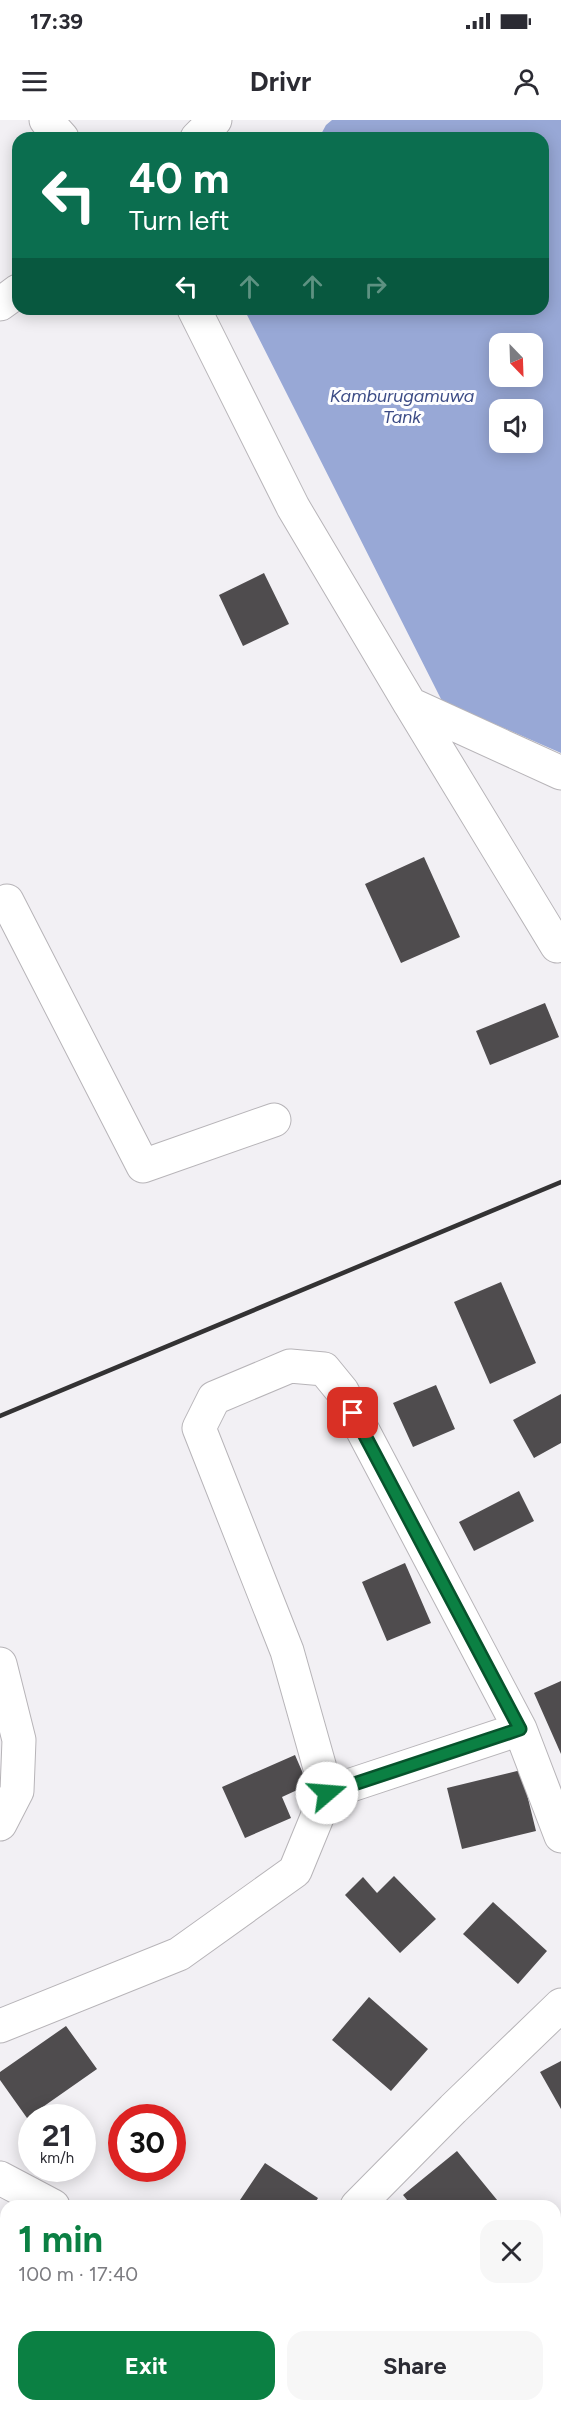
<!DOCTYPE html>
<meta charset="utf-8">
<style>
:root{--surface:#fff;--page:#f7f7f7;--text:#2b2b33;--muted:#7c7c81;--accent:#0b8043}
body{margin:0;font-family:Figtree,sans-serif;background:var(--page);color:var(--text);height:100vh;display:flex;flex-direction:column;font-size:22px;white-space:nowrap}
*{box-sizing:border-box;margin:0}
p{font-size:20px;color:var(--muted)}
.icon{flex:none;width:33px;height:33px;fill:none;stroke:currentColor;stroke-width:2;stroke-linecap:round;stroke-linejoin:round}
.map{position:relative;flex:1;overflow:hidden}
.sheet{position:absolute;left:0px;top:2080px;width:561px;height:212px;display:flex;flex-direction:column;background:var(--surface);border-radius:18px 18px 0 0;box-shadow:0 3px 15px #0003}
.sheet>*{flex:none}
.guide{position:absolute;left:12px;top:12px;width:537px;height:183px;border-radius:18px;box-shadow:0 3px 15px #0003;background:#0b6e4f;color:#fff;overflow:hidden}
.needle{width:39px;rotate:157deg}
.fabs{position:absolute;left:489px;top:213px;display:grid;gap:12px}
.fabs a{display:grid;place-items:center;width:54px;height:54px;border-radius:12px;background:var(--surface);box-shadow:0 3px 15px #0003;font-size:30px}
.speed{position:absolute;left:18px;top:1984px;display:flex;gap:12px;font-size:30px;font-weight:700;text-align:center}
.speed>*{display:grid;place-content:center;width:78px;height:78px;border-radius:50%;background:var(--surface);box-shadow:0 3px 15px #0003;line-height:1}
.speed small{font-size:15px;font-weight:400}
.speed .limit{border:9px solid #d22;background:#fff;color:#111}
.pin{position:absolute;display:grid;place-items:center;width:51px;height:51px;color:#fff;margin:-26px;border-radius:12px;box-shadow:0 3px 9px #0006}
.me{position:absolute;width:66px;margin:-33px;rotate:72deg;stroke-linejoin:round;filter:drop-shadow(0 0 4px #0008)}
.turn{display:flex;align-items:center;gap:21px;height:126px;padding:0 18px;font-size:27px}
.turn .icon{width:78px;height:78px;stroke-width:2.5}
.turn b{display:block;font-size:42px;line-height:51px}
.lanes{display:flex;align-items:center;height:57px;padding:0 18px;background:#0003;justify-content:center;gap:30px;direction:ltr}
.lanes .off{opacity:.35}
.round{display:grid;place-items:center;flex:none;width:63px;height:63px;border-radius:18px;background:var(--page)}
.summary{display:flex;align-items:center;justify-content:space-between;height:102px;padding:0 18px}
h1{font-size:36px;font-weight:700;line-height:45px;color:var(--accent)}
.button{display:flex;gap:12px;margin-top:auto;padding:12px 18px}
.button a{flex:1;height:69px;border-radius:18px;background:var(--accent);color:#fff;font-size:24px;font-weight:700;line-height:69px;text-align:center}
.button a+a{background:var(--page);color:var(--text)}
.status{display:flex;justify-content:space-between;align-items:center;height:42px;padding:0 30px;background:var(--surface);direction:ltr}
.status svg{height:16px;fill:currentColor}
header{display:flex;justify-content:space-between;align-items:center;height:78px;padding:0 18px;background:var(--surface);font-size:27px;font-weight:700}
.map>svg:first-child{display:block}
.water{fill:#98a8d6;fill-rule:evenodd}
.building{fill:#4f4c4e}
.lines{fill:none;stroke-linecap:round;stroke-linejoin:round}
.street-casing{stroke:#b7b4b8;stroke-width:35}
.highway-casing{stroke:#b7b4b8;stroke-width:35}
.street{stroke:#fff;stroke-width:33}
.highway{stroke:#fff;stroke-width:33}
.rail{stroke:#333233;stroke-width:4.5}
.route-casing{stroke:#07532c;stroke-width:15}
.route{stroke:#0b8043;stroke-width:10}
.labels{text-anchor:middle;dominant-baseline:central;stroke-width:6;stroke-linejoin:round;paint-order:stroke}
.water-label{font-size:18px;font-style:italic;fill:#3c4c86;stroke:#fefeff}
</style>
<div class="status"><b>17:39</b><svg viewBox="0 0 49 12"><path d="M0 12V9h3v3zM5 12V6h3v6zM10 12V3h3v9zM15 12V0h3v12zM26 1h20v11H26zM47 4h2v5h-2z"/></svg></div>
<header><svg class="icon" aria-label="menu" viewBox="0 0 24 24"><path d="M4 6h16M4 12h16M4 18h16"/></svg>Drivr<svg class="icon" aria-label="person" viewBox="0 0 24 24"><circle cx="12" cy="8" r="4"/><path d="M4 21q1-7 8-7t8 7"/></svg></header>
<div class="map">
<svg width="561" height="2291" viewBox="0 0 561 2291">
<rect width="100%" height="100%" fill="#f2f0f4"/>
<path class="water" d="M332,0H561V633L442,581L244,189H543V18H319L326,5ZM500,224H532V256H500ZM500,290H532V322H500Z"/>
<path class="building" d="M264,453L289,504L243,526L219,475Z
M424,737L460,817L401,843L365,764Z
M545,883L559,917L490,945L476,911Z
M501,1162L536,1243L490,1264L454,1182Z
M436,1265L455,1309L413,1327L393,1283Z
M561,1274V1323L534,1338L513,1300Z
M519,1371L534,1401L474,1431L459,1402Z
M405,1443L431,1503L387,1521L362,1462Z
M561,1561V1634L534,1573Z
M295,1635L308,1665L282,1677L291,1698L245,1718L222,1667Z
M521,1650L536,1711L462,1729L447,1668Z
M394,1756L436,1799L400,1833L345,1775L363,1757L377,1773Z
M493,1782L547,1831L518,1864L463,1814Z
M369,1877L428,1929L391,1971L332,1920Z
M66,1906L97,1949L27,1998L0,1960V1952Z
M561,1941V1989L540,1952Z
M457,2031L502,2086H412L403,2075Z
M265,2043L318,2078L313,2086H236Z
M0,2214L6,2221V2286H29L23,2291H0Z"/>
<g class="lines">
<defs>
<path id="street" d="M46,0L62,18
M194,189L293,387L410,584L561,653
M410,584L557,826
M0,784L7,781L143,1046L274,1000
M0,1544L19,1620L17,1671L0,1704
M327,1673L520,1609
M0,1906L179,1834L295,1751L327,1673L287,1531L199,1308L214,1278L290,1246L324,1249L342,1271L520,1609L561,1716
M0,2058L53,2086
M357,2086L453,1989L561,1885
M376,2286L380,2291
M259,2291L266,2286
M529,2291L538,2286"/>
<path id="highway" d="M197,18L215,0
M0,184L18,171"/>
</defs>
<use href="#street" class="street-casing"/>
<use href="#highway" class="highway-casing"/>
<use href="#street" class="street"/>
<use href="#highway" class="highway"/>
<path class="rail" d="M0,1296L561,1062"/>
</g>
<g class="lines">
<defs>
<path id="route" d="M327,1673L520,1609L353,1293"/>
</defs>
<use href="#route" class="route-casing"/>
<use href="#route" class="route"/>
</g>
<g class="labels">
<g class="water-label">
<text x="402" y="276">Kamburugamuwa<tspan x="402" dy="21">Tank</tspan></text>
</g>
</g>
</svg>
<div class="fabs">
<a><svg class="needle" viewBox="-14 -14 28 28"><path d="M0-13l5 13h-10z" fill="#e53935"/><path d="M0 13l5-13h-10z" fill="#7c7c81"/></svg></a>
<a><svg class="icon" aria-label="sound" viewBox="0 0 24 24"><path d="M4 9h4l5-4v14l-5-4H4zM17 9q2 3 0 6"/></svg></a>
</div>
<div class="speed"><div>21<small>km/h</small></div><div class="limit">30</div></div>
<div class="pin" style="left:353px;top:1293px;background:#d93025"><svg class="icon" aria-label="arrive" viewBox="0 0 24 24"><path d="M6 21V4h12l-3 4 3 4H6"/></svg></div>
<svg class="me" style="left:327px;top:1673px" viewBox="-20 -20 40 40"><circle r="19" fill="#fff"/><path d="M0-13L10 11 0 6-10 11z" fill="#0b8043"/></svg>
<div class="guide">
<div class="turn"><svg class="icon" aria-label="left" viewBox="0 0 24 24"><path d="M17 20v-9H6M10 6l-5 5 5 5"/></svg><div><b>40 m</b>Turn left</div></div>
<div class="lanes"><svg class="icon" aria-label="left" viewBox="0 0 24 24"><path d="M17 20v-9H6M10 6l-5 5 5 5"/></svg><svg class="icon off" aria-label="ahead" viewBox="0 0 24 24"><path d="M12 20V5M6 11l6-6 6 6"/></svg><svg class="icon off" aria-label="ahead" viewBox="0 0 24 24"><path d="M12 20V5M6 11l6-6 6 6"/></svg><svg class="icon off" aria-label="right" viewBox="0 0 24 24"><path d="M7 20v-9h11M14 6l5 5-5 5"/></svg></div>
</div>
<section class="sheet">
<div class="summary"><div><h1>1 min</h1><p>100 m · 17:40</p></div><a class="round"><svg class="icon" aria-label="close" viewBox="0 0 24 24"><path d="M6 6l12 12M18 6L6 18"/></svg></a></div>
<div class="button"><a>Exit</a><a>Share</a></div>
</section>
</div>
